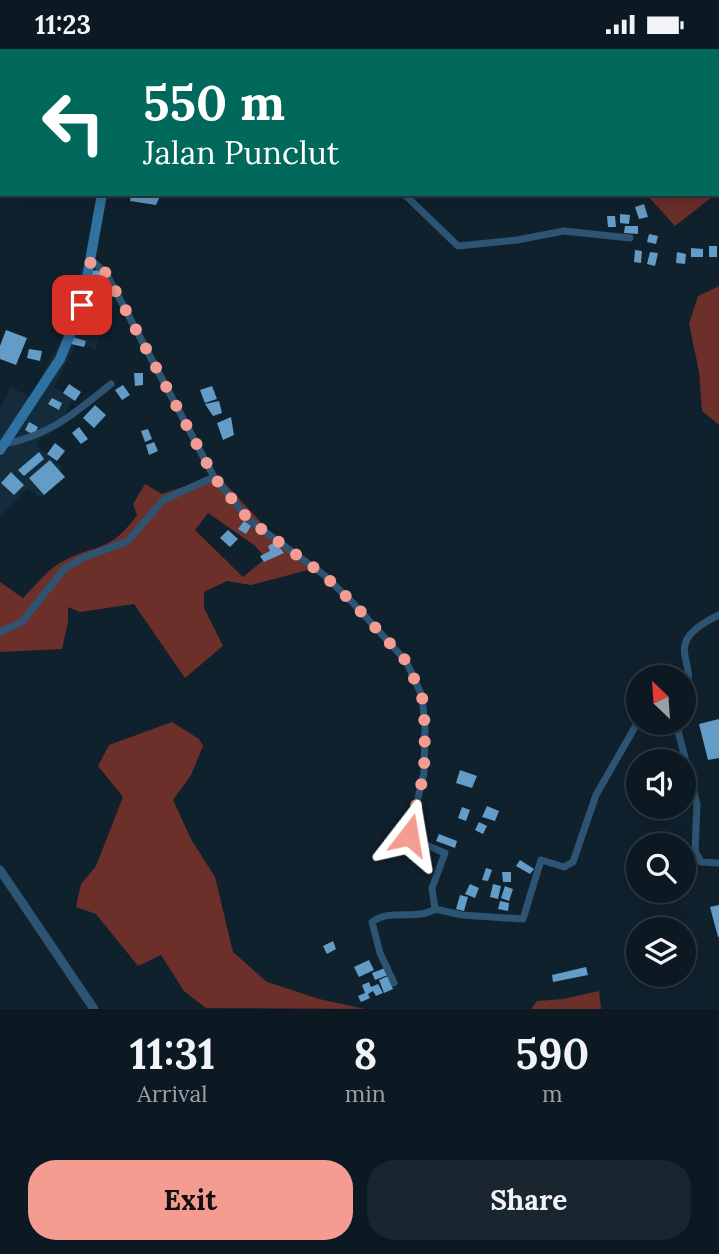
<!DOCTYPE html>
<style>
:root{--surface:#0c1922;--page:#1a262f;--text:#f1f3f6;--muted:#9aa0a5;--line:#2c3840;--accent:#f59c92}
body{margin:0;font-family:Lora,serif;background:var(--page);color:var(--text);height:100vh;display:flex;flex-direction:column;font-size:26px;white-space:nowrap}
*{box-sizing:border-box;margin:0}
p{font-size:23px;color:var(--muted)}
.icon{flex:none;width:38px;height:38px;fill:none;stroke:currentColor;stroke-width:2;stroke-linecap:round;stroke-linejoin:round}
.map{position:relative;height:960px;overflow:hidden}
.details{display:flex;flex-direction:column;background:var(--surface);flex:1}
.details>*{flex:none}
.hud{position:absolute;left:0px;top:0px;width:719px;height:147px;box-shadow:0 4px 18px #0003,0 0 0 2px var(--line);background:#00695c;color:#fff;overflow:hidden}
.needle{width:46px;rotate:335deg}
.fabs{position:absolute;left:626px;top:616px;display:grid;gap:14px}
.fabs a{display:grid;place-items:center;width:70px;height:70px;border-radius:50%;background:var(--surface);box-shadow:0 4px 18px #0003,0 0 0 2px var(--line);font-size:35px}
.pin{position:absolute;display:grid;place-items:center;width:60px;height:60px;color:#fff;margin:-30px;border-radius:14px;box-shadow:0 4px 10px #0006}
.me{position:absolute;width:77px;margin:-38px;rotate:14deg;stroke-linejoin:round;filter:drop-shadow(0 0 5px #0008)}
.turn{display:flex;align-items:center;gap:24px;height:147px;padding:0 28px;font-size:32px}
.turn .icon{width:91px;height:91px;stroke-width:2.5}
.turn b{display:block;font-size:49px;line-height:60px}
.eta{display:flex;justify-content:space-evenly;align-items:center;height:119px;text-align:center}
.eta b{font-size:42px;font-weight:700;line-height:49px}
.cta{display:flex;gap:14px;margin-top:auto;padding:14px 28px}
.cta a{flex:1;height:80px;border-radius:28px;background:var(--accent);color:#111;font-size:28px;font-weight:700;line-height:80px;text-align:center}
.cta a+a{background:var(--page);color:var(--text)}
.status{display:flex;justify-content:space-between;align-items:center;height:49px;padding:0 35px;background:var(--surface);direction:ltr}
.status svg{height:19px;fill:currentColor}
.map>svg:first-child{display:block}
.built{fill:#142b3c}
.forest{fill:#6c2f2a;fill-rule:evenodd}
.building{fill:#649cc8}
.lines{fill:none;stroke-linecap:round;stroke-linejoin:round}
.minor{stroke:#2d5472;stroke-width:7}
.tertiary{stroke:#2d5472;stroke-width:9}
.secondary{stroke:#2f71a1;stroke-width:10}
.route{stroke:#f59c92;stroke-width:12;stroke-dasharray:0 21.6}
</style>
<div class="status"><b>11:23</b><svg viewBox="0 0 49 12"><path d="M0 12V9h3v3zM5 12V6h3v6zM10 12V3h3v9zM15 12V0h3v12zM26 1h20v11H26zM47 4h2v5h-2z"/></svg></div>
<div class="map">
<svg width="719" height="960" viewBox="0 0 719 960">
<rect width="100%" height="100%" fill="#10212e"/>
<path class="built" d="M94,217L103,218L115,254L95,301L77,293L54,338L73,349L61,374L38,392V398L62,418L54,436L41,449L27,440L0,468V410L9,397L0,392V359L11,338L30,348L62,289L81,220Z"/>
<path class="forest" d="M535,0H719V142L718,2Z
M646,145H716L675,177Z
M719,237V376L702,362L699,322L689,275L698,247Z
M206,430L222,431L278,492L316,519L251,536L227,532L204,543V559L223,597L185,629L134,555L80,563L68,558V573L62,600L0,603V533L23,549C34,538 46,522 60,514C97,493 108,506 137,466L133,455L145,435L162,445ZM208,464L254,496L266,509L243,528L195,481Z
M172,673L199,690L203,697L191,726L173,751L191,790L215,828L233,903L267,933L319,950L365,960L206,959L184,942L161,906L138,917L96,865L76,858L81,835L96,817L123,748L98,717L109,696Z
M599,942L601,960H531L537,952L563,950Z"/>
<path class="building" d="M131,145H161L156,156L130,152Z
M644,155L648,168L639,170L635,158Z
M620,165L630,166L629,175L620,174Z
M607,167H615L616,178H608Z
M625,177H638V185L624,184Z
M649,185L658,187L656,195L647,193Z
M709,197H717V208H709Z
M691,199L703,200V208H691Z
M635,201L642,202L641,214L634,213Z
M650,203L658,204L655,217L647,215Z
M677,203L686,205L685,215L676,214Z
M102,221L112,241V243L93,240L91,222Z
M94,241L113,245L110,256L91,252Z
M91,253L111,258L107,269L88,264Z
M89,266L103,270L102,286L85,281L86,270Z
M6,281L27,289L16,316L0,310V297Z
M73,288L86,292L84,298L71,295Z
M29,300L42,302L40,312L27,309Z
M134,324H143V336L135,337Z
M69,335L81,343L75,352L63,344Z
M123,336L130,346L122,351L115,341Z
M212,337L217,350L205,354L200,341Z
M52,349L62,354L59,361L48,355Z
M219,352L222,364L213,367L205,355Z
M95,356L106,366L94,379L83,369Z
M231,368L234,386L223,391L217,374Z
M29,373L38,378L34,386L25,381Z
M79,378L88,390L81,395L72,384Z
M148,380L152,390L145,393L141,382Z
M154,393L158,402L149,406L146,396Z
M55,394L65,402L57,412L47,405Z
M39,403L44,410L24,427L18,421Z
M50,411L65,428L44,446L29,429Z
M11,423L24,436L14,446L1,434Z
M244,472L251,477L246,485L238,480Z
M228,481L238,490L230,498L220,489Z
M275,493L284,504L264,513L260,507L270,502L268,497Z
M719,670V709L708,711L699,675Z
M460,721L477,727L472,739L456,734Z
M487,757L499,762L495,772L482,768Z
M462,758L470,761L466,772L458,769Z
M479,773L487,777L483,785L475,781Z
M439,785L457,792L455,799L436,792Z
M520,811L534,820L530,825L516,817Z
M486,819L492,821L488,832L482,831Z
M502,823H511V833H503Z
M470,835L479,839L475,849L465,845Z
M493,835L501,837L498,850L490,848Z
M505,837L513,840L509,852L501,849Z
M460,846L468,848L464,862L456,860Z
M500,852L509,854L508,862L498,860Z
M719,856V888H718L710,858Z
M333,892L336,900L327,905L323,897Z
M369,911L374,921L359,928L354,918Z
M586,918L588,926L553,933L552,926Z
M385,919L388,926L375,931L372,924Z
M388,927L393,940L384,944L379,931Z
M369,933L371,938L378,935L383,944L376,947L373,942L368,945L370,949L361,953L358,947L365,944L362,936Z"/>
<g class="lines">
<path class="minor" d="M277,0L278,2
M404,145L458,197L517,191L564,182L630,189
M91,211L106,224L214,428L249,471L324,526L353,554L406,612L422,647L425,678L424,724L409,786L412,790L445,804L432,839L435,860L462,866L523,870L541,811L564,818L573,813L596,746L639,671
M5,395C52,385 75,364 111,335
M0,583L22,573L64,520L83,509L128,492L163,451L214,428
M684,644C702,613 656,596 719,566
M676,674L697,755L695,802L701,813L719,814
M394,934L380,904L372,873C391,859 416,872 435,860"/>
<path class="tertiary" d="M0,821L94,960"/>
<path class="secondary" d="M121,2V0
M0,401L60,310L82,256L102,145"/>
</g>
<g class="lines">
<path class="route" d="M82,256L91,211L106,224L214,428L249,471L324,526L353,554L406,612L422,647L425,678L424,724L409,786"/>
</g>
</svg>
<div class="fabs">
<a><svg class="needle" viewBox="-14 -14 28 28"><path d="M0-13l5 13h-10z" fill="#e53935"/><path d="M0 13l5-13h-10z" fill="#9aa0a5"/></svg></a>
<a><svg class="icon" aria-label="sound" viewBox="0 0 24 24"><path d="M4 9h4l5-4v14l-5-4H4zM17 9q2 3 0 6"/></svg></a>
<a><svg class="icon" aria-label="search" viewBox="0 0 24 24"><circle cx="10" cy="10" r="6"/><path d="M15 15l6 6"/></svg></a>
<a><svg class="icon" aria-label="layers" viewBox="0 0 24 24"><path d="M12 4l9 5-9 5-9-5zM3 14l9 5 9-5"/></svg></a>
</div>
<div class="pin" style="left:82px;top:256px;background:#d93025"><svg class="icon" aria-label="arrive" viewBox="0 0 24 24"><path d="M6 21V4h12l-3 4 3 4H6"/></svg></div>
<svg class="me" style="left:409px;top:786px" viewBox="-20 -20 40 40"><path d="M0-17L14 15 0 8-14 15z" fill="#f59c92" stroke="#fff" stroke-width="4"/></svg>
<div class="hud">
<div class="turn"><svg class="icon" aria-label="left" viewBox="0 0 24 24"><path d="M17 20v-9H6M10 6l-5 5 5 5"/></svg><div><b>550 m</b>Jalan Punclut</div></div>
</div>
</div>
<section class="details">
<div class="eta">
<div><b>11:31</b><p>Arrival</p></div>
<div><b>8</b><p>min</p></div>
<div><b>590</b><p>m</p></div>
</div>
<div class="cta"><a>Exit</a><a>Share</a></div>
</section>
